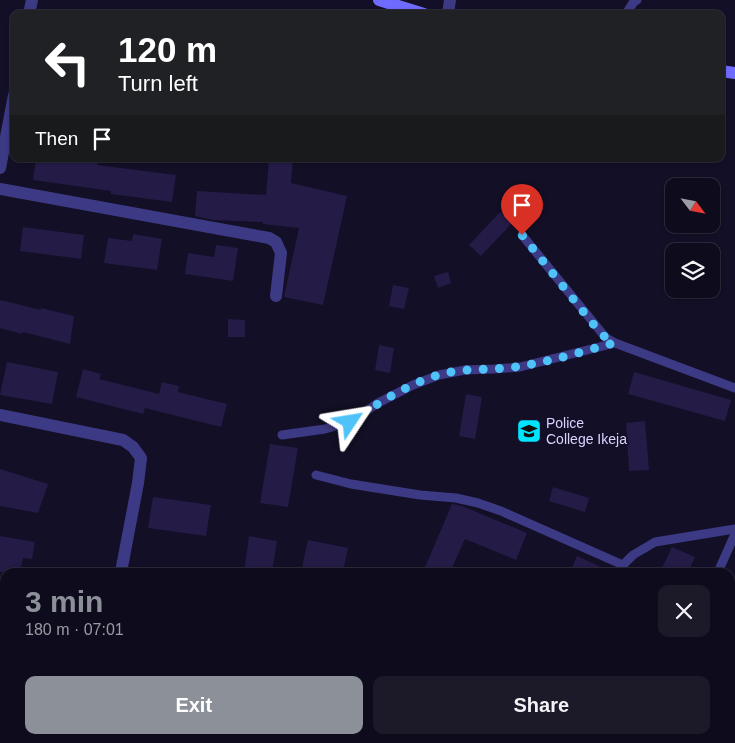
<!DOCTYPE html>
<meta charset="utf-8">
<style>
:root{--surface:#0e0b1c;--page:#1c1929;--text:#f1f3f6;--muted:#9b9ba3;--line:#2e2b3b;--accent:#8c9099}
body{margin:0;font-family:Helvetica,sans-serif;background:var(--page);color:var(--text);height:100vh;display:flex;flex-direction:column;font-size:19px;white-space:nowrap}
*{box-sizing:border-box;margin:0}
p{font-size:16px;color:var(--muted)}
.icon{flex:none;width:28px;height:28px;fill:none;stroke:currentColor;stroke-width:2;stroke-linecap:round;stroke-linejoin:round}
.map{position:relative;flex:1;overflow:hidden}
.side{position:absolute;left:0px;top:568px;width:735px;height:176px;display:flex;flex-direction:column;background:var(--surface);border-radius:15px 15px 0 0;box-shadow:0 1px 4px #0004,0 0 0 1px var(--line)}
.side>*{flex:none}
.banner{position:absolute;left:10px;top:10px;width:715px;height:152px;border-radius:10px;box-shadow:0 1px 4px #0004,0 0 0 1px var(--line);background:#202124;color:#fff;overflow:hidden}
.needle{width:32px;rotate:122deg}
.fabs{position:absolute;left:665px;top:178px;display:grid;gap:10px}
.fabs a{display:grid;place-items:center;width:55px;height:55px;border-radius:10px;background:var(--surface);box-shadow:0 1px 4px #0004,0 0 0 1px var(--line);font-size:25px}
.pin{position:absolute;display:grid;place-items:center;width:42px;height:42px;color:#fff;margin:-51px -21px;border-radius:50% 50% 50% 0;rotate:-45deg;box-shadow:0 0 5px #0007}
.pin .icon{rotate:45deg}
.me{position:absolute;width:55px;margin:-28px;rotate:57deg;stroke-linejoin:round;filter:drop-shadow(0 0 4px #0008)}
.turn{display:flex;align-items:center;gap:18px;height:105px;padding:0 25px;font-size:22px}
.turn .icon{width:65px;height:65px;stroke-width:2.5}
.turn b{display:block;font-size:35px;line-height:42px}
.then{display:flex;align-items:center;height:48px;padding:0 25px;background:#0003;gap:10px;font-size:19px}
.round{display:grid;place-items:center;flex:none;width:52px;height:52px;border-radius:10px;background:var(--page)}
.overview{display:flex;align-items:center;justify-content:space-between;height:85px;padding:0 25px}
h1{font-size:30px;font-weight:600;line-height:38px;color:var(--accent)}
.cta{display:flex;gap:10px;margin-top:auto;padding:10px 25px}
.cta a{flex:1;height:58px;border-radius:10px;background:var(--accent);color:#fff;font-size:20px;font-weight:600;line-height:58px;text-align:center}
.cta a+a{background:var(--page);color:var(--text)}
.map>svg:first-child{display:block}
.building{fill:#241b47}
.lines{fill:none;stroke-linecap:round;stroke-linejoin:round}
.lane{stroke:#3d3a85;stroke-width:9}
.street{stroke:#3d3a85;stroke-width:12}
.secondary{stroke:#6f6bff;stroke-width:12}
.route{stroke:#4fc3f7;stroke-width:9;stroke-dasharray:0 16.2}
.labels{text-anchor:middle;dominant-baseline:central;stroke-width:4;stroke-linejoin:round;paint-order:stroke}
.poi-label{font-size:14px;fill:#d9d4ff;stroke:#130f26;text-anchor:start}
</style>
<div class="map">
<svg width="735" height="743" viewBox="0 0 735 743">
<rect width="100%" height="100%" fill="#130f26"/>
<path class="building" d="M36,159H75L98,162L97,165L176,175L172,202L111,194V191L33,180Z
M269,159H293L291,183L347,196L323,305L284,297L299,228L263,224V222L213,220L195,216L197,191L266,195Z
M500,212L512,223L481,256L469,245Z
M23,227L84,235L81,259L20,251Z
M133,234L162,239L157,270L104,263L108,238L132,241Z
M216,245L238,248L233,281L185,274L188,253L214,257Z
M448,272L451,283L438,288L434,276Z
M393,285L409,288L404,309L389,306Z
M0,300L41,310V308L74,316L70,344L23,332L22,334L0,328Z
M228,319L245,320V337H228Z
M379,345L394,348L390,373L375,370Z
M7,362L58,372L52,404L0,395Z
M83,369L101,374L99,379L159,394L162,382L179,386L178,392L227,404L221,427L145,408L143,414L76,397Z
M634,372L731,400L725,421L628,394Z
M466,394L482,397L475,439L459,436Z
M645,421L649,470L629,471L626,423Z
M270,444L298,448L288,507L260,503Z
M0,469L48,484L38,513L0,506Z
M553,487L589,498L585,512L549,501Z
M153,497L211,505L206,536L148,528Z
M452,504L462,506L527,533L516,560L465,539L450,572H423Z
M0,536L35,542L32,559L23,558L20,572H0Z
M249,536L277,541L272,572H244Z
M308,540L348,548L343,572H301Z
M672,547L695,557L688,572H660Z
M577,556L612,572H570Z"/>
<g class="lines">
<path class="lane" d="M626,14L633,3L637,0
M522,235L606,338L615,343L735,388
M282,435L325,429L350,422L378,403L413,385L439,375L465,370L494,369L520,367L615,343
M316,475L351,484L420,495L456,498L478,503L501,511L623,565
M618,572L623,565L633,555L655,542L735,529
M718,572L735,534
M555,739L556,743
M642,743L644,739"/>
<path class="street" d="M29,14L32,0
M448,14L450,0
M0,168L14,95
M0,189L269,238L276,242L281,253L276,296
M0,415L123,440L133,447L141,458L138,483L121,572
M0,671H5
M88,743L89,739"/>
<path class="secondary" d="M379,0L424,14
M721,71L735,73"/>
</g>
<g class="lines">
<path class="route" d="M350,422C377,404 406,385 438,375C465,367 494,371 521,366C553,361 584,351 614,343L606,338L598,330L522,235"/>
</g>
<defs>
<symbol id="school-square" viewBox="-11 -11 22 22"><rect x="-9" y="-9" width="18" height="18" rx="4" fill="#00e5ff" stroke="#130f26"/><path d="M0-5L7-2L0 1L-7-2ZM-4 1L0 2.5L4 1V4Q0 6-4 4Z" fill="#111"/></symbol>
</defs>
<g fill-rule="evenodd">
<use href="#school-square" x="515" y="417" width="28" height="28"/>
</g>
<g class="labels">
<g class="poi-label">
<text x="546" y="423">Police<tspan x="546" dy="16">College Ikeja</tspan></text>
</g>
</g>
</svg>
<div class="fabs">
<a><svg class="needle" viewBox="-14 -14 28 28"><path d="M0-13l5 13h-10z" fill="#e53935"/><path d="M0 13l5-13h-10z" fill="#9b9ba3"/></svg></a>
<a><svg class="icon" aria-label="layers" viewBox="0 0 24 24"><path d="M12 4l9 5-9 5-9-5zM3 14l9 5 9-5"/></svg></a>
</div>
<div class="pin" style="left:522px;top:235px;background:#d93025"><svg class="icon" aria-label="arrive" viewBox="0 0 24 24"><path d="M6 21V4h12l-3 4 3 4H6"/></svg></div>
<svg class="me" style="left:350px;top:422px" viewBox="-20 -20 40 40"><path d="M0-17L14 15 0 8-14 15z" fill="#4fc3f7" stroke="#fff" stroke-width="4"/></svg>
<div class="banner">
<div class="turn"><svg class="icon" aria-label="left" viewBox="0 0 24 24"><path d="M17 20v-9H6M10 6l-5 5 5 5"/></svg><div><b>120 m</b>Turn left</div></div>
<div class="then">Then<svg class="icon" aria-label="arrive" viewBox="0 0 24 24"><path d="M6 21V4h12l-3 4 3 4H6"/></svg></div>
</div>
<section class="side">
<div class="overview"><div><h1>3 min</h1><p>180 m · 07:01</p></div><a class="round"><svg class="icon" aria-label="close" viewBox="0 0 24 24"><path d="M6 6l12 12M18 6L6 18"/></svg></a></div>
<div class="cta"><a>Exit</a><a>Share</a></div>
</section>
</div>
